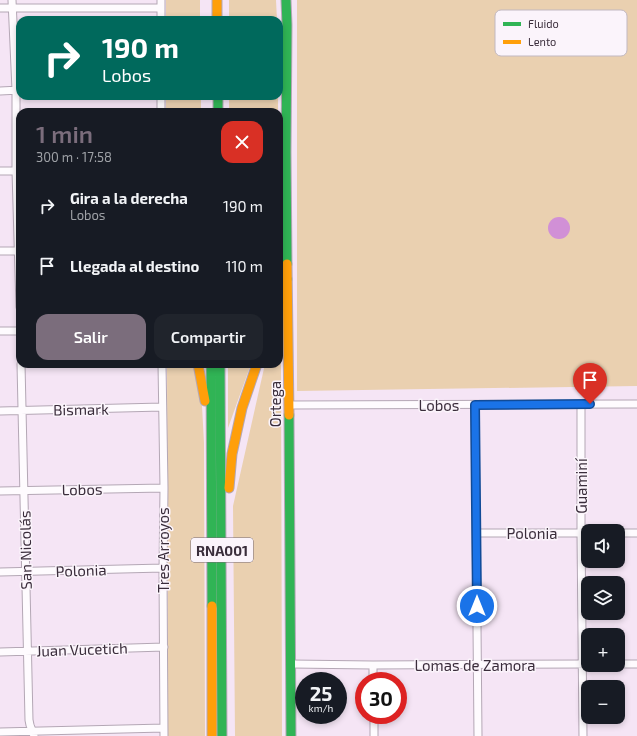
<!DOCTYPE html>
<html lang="es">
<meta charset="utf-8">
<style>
:root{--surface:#171b24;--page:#20242c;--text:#f1f3f6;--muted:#9ea1a6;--accent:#7b6d7c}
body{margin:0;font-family:"Exo 2",sans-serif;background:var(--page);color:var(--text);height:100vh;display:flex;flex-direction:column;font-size:15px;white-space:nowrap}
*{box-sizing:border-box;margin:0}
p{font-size:13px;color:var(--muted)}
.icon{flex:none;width:22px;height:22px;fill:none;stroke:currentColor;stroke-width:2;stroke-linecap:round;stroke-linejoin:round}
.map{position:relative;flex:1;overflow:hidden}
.sheet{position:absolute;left:16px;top:108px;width:267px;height:260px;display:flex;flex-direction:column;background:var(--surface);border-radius:12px;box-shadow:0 2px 6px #0003}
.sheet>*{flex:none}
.guide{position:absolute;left:16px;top:16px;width:267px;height:84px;border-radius:12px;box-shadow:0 2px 6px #0003;background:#00695c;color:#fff;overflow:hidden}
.tools{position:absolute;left:581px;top:524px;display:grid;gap:8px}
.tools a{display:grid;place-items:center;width:44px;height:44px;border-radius:8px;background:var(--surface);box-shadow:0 2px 6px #0003;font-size:20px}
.speed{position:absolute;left:295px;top:672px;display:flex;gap:8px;font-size:20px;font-weight:700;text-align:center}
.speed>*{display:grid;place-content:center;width:52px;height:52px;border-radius:50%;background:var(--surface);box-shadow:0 2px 6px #0003;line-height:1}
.speed small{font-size:10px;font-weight:400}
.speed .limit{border:6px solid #d22;background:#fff;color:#111}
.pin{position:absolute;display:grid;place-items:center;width:34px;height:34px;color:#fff;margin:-41px -17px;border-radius:50% 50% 50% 0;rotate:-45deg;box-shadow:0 0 4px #0007}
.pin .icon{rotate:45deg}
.me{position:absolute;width:44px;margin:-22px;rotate:0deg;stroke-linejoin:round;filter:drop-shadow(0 0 3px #0008)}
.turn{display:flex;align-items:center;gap:14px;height:84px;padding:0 20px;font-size:18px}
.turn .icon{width:52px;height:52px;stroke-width:2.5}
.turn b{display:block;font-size:28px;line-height:34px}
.round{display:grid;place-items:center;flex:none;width:42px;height:42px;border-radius:12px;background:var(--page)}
.headline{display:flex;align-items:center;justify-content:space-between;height:68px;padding:0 20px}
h1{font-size:24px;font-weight:600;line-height:30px;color:var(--accent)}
.primary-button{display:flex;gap:8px;margin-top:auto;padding:8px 20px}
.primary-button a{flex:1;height:46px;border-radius:12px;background:var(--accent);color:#fff;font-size:16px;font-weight:600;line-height:46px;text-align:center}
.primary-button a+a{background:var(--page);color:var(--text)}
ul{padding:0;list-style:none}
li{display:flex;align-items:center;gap:12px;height:60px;padding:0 20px}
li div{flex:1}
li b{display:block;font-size:15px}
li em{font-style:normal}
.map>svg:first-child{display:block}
.green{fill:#ead0b0}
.water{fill:#d190d6}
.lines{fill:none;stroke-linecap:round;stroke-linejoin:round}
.street-casing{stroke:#b4a7b5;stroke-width:9}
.fast-casing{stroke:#b4a7b5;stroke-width:11}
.slow-casing{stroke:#b4a7b5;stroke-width:11}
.street{stroke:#fefbfe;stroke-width:7}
.fast{stroke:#30b455;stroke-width:9}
.slow{stroke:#ff9f0a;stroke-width:9}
.route-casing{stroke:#114b97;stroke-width:10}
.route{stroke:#1a73e8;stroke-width:7}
.labels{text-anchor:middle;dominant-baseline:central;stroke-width:3;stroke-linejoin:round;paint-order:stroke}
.shield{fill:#fbf4fb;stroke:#746975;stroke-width:1}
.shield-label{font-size:14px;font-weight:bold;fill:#3a2d3b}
.street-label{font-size:15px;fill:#3a2d3b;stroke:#fbf4fb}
.key{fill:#fbf4fb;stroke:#c1b8c1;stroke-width:1}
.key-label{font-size:11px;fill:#3a2d3b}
</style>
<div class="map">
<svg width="637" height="736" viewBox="0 0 637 736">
<rect width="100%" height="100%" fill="#f5e5f5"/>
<path class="green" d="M166,0H200V20H166Z
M229,0H276L277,20H229Z
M297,0H637V386L297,391Z
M166,96H201V112H166Z
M229,96H278V112H229Z
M279,158L281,280L279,285Z
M279,355L281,360L282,736H235L233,506L265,364H279Z
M167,364H196L202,406L204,443L205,736H168Z
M228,364H251L228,428Z"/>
<path class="water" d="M548 228a11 11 0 1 1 22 0a11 11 0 1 1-22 0Z"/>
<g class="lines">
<defs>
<path id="street" d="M12,0L16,90V171L20,307
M161,0V20
M0,8H161
M0,91L20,90
M161,112V96
M0,171H20
M0,251H20
M0,331H20
M21,364L29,720L30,725L34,736
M162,364L164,488L163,571L164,736
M289,405L637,404
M475,405L478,736
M581,405V533L583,736
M0,411L162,407
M0,491L164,488
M477,533H588
M618,533H637
M0,572L163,568
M0,652L164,647
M291,664L373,665L588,664
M618,664H637
M373,665V681
M374,715V736
M0,732L164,728"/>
<path id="fast" d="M286,0L287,25L286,152L287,264
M218,96V112
M279,301L287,279
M211,364L212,606
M220,364L222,736
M289,415L291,736"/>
<path id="slow" d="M217,0V20
M287,264L289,415
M198,364L205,401
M229,488L232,454L242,408L257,364
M212,606V736"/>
</defs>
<use href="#street" class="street-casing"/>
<use href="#fast" class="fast-casing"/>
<use href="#slow" class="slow-casing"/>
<use href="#street" class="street"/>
<use href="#fast" class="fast"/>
<use href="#slow" class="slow"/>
</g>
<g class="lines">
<defs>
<path id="route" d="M477,606L475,405L590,404"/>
</defs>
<use href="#route" class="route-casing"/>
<use href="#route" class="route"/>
</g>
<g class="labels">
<rect class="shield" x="191" y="538" width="62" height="24" rx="3"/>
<g class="shield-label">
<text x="222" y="550">RNA001</text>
</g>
<g class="street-label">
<text transform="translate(275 404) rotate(-90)">Ortega</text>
<text x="439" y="405">Lobos</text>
<text transform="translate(81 409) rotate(-1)">Bismark</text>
<text transform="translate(581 486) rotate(-90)">Guaminí</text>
<text transform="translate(82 489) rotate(-1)">Lobos</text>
<text x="532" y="533">Polonia</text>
<text transform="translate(25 550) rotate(-91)">San Nicolás</text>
<text transform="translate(163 550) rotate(-90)">Tres Arroyos</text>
<text transform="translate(81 570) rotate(-2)">Polonia</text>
<text transform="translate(82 649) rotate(-2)">Juan Vucetich</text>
<text x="475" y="665">Lomas de Zamora</text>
</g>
</g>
<rect x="495" y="10" width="132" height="46" rx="6" class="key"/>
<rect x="503" y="22" width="18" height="4" fill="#30b455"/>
<rect x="503" y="40" width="18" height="4" fill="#ff9f0a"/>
<g class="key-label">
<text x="528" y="28">Fluido</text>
<text x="528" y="46">Lento</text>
</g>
</svg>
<div class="tools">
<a><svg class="icon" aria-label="sound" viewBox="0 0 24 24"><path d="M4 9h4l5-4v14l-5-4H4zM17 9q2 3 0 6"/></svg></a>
<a><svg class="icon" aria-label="layers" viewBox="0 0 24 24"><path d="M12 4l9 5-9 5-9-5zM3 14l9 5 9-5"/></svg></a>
<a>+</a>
<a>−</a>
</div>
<div class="speed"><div>25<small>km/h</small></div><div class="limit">30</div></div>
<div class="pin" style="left:590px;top:404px;background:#d93025"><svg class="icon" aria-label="arrive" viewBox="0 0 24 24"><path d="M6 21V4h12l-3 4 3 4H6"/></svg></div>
<svg class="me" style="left:477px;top:606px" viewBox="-20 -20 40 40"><circle r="17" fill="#1a73e8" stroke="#fff" stroke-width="3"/><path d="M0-11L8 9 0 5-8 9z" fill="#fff"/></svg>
<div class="guide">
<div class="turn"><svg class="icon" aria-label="right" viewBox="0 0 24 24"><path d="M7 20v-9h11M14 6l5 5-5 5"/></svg><div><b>190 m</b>Lobos</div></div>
</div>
<section class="sheet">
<div class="headline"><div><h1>1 min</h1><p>300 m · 17:58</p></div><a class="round" style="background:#d93025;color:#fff"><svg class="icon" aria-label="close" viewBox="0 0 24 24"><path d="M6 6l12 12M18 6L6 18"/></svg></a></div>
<ul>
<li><svg class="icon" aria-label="right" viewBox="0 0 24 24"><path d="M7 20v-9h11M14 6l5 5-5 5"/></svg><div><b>Gira a la derecha</b><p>Lobos</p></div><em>190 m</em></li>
<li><svg class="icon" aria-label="arrive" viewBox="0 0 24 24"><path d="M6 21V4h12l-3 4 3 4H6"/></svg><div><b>Llegada al destino</b></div><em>110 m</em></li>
</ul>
<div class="primary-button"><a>Salir</a><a>Compartir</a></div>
</section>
</div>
